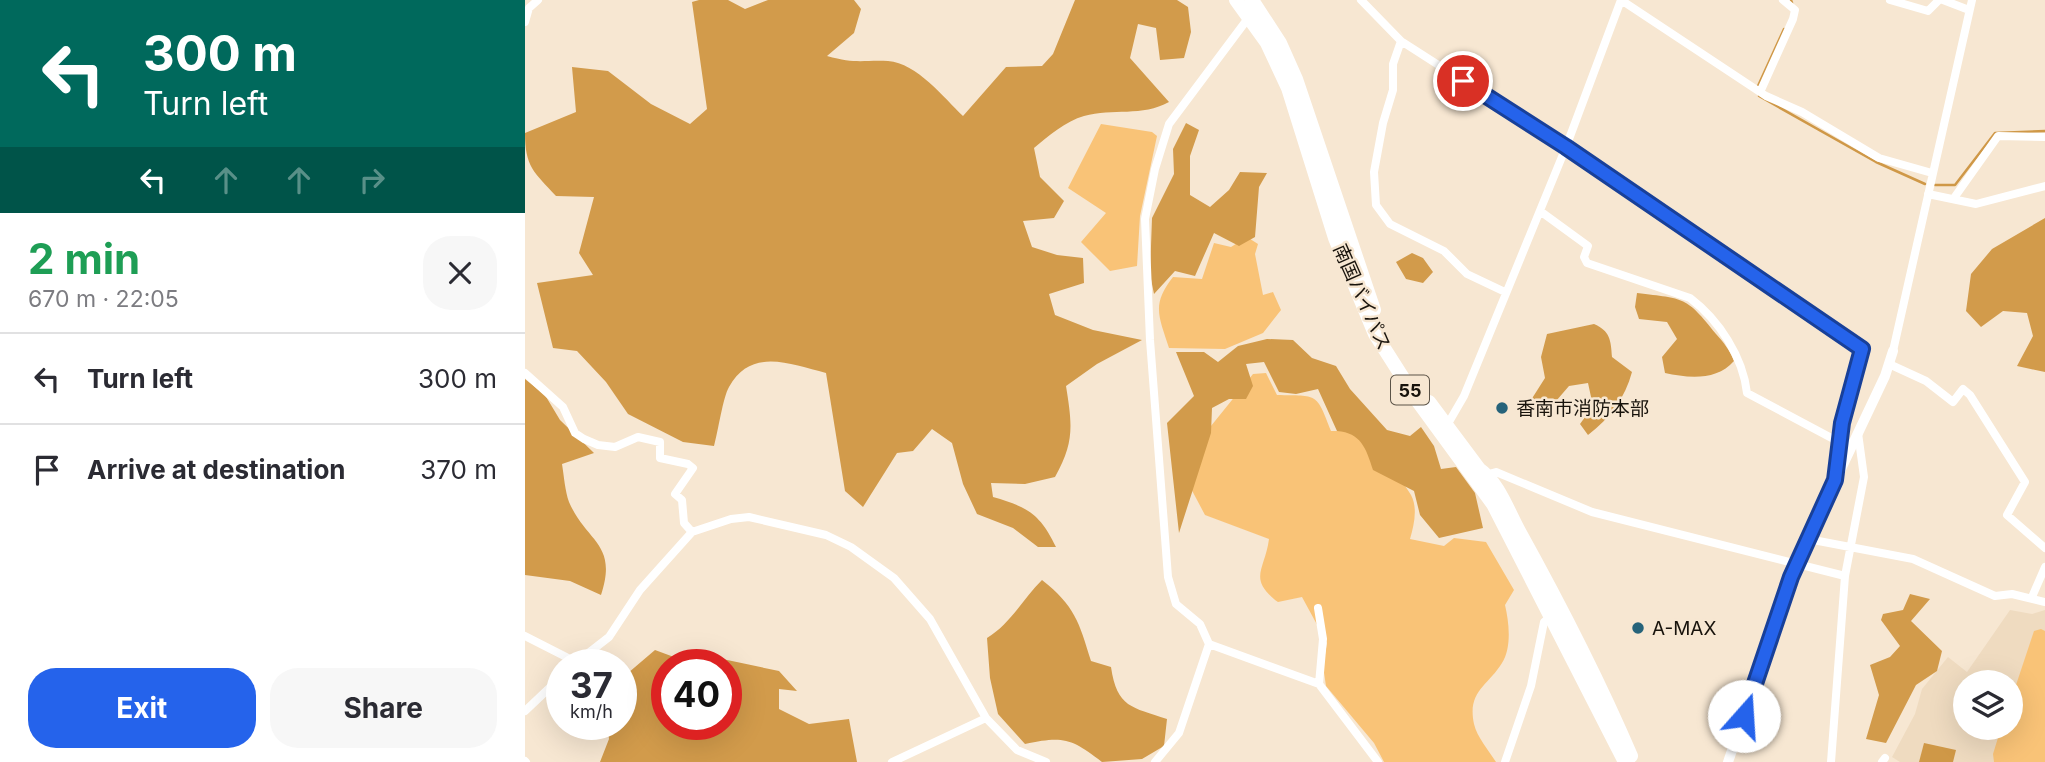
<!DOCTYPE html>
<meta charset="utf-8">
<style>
:root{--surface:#fff;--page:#f7f7f7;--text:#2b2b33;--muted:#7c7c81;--line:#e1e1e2;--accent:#2563eb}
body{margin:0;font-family:Inter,"Noto Sans JP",sans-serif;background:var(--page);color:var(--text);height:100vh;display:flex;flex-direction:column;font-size:26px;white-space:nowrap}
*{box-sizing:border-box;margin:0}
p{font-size:23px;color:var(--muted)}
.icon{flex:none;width:38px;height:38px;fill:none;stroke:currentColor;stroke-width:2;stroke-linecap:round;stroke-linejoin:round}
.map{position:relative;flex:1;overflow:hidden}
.details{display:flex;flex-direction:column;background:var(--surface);width:525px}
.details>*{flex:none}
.hud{background:#00695c;color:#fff;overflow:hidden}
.controls{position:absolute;left:1428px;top:670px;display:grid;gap:14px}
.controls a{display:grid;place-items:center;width:70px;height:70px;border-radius:50%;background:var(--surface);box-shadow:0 7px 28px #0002;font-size:35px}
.speed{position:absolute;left:21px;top:649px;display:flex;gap:14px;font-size:35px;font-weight:700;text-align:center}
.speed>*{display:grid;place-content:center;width:91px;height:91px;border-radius:50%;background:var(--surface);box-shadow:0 7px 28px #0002;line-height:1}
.speed small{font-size:18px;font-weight:400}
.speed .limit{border:10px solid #d22;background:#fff;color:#111}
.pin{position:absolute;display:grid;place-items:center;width:60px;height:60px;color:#fff;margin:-30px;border:4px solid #fff;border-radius:50%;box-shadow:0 2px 7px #0007}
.me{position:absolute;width:77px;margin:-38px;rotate:19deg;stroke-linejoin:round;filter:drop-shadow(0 0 5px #0008)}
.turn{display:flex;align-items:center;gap:24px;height:147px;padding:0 28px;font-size:32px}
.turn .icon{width:91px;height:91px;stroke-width:2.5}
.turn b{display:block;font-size:49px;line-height:60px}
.lanes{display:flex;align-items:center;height:66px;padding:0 28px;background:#0003;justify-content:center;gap:35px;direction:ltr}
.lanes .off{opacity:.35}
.round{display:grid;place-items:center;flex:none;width:74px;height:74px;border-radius:28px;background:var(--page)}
.head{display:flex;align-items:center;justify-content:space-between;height:119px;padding:0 28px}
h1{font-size:42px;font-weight:700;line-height:52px;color:#1e9e55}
.button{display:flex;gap:14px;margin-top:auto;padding:14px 28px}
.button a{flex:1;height:80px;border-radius:28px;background:var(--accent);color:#fff;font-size:28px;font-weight:700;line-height:80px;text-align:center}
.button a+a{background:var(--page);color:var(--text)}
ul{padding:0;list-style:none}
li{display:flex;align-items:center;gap:21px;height:91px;padding:0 28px;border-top:2px solid var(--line)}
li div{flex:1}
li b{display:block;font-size:26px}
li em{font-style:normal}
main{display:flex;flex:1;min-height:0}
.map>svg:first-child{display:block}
.built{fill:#efdbc0;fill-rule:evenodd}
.green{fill:#f9c377}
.forest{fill:#d29b4b;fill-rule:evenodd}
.water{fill:#cf9847}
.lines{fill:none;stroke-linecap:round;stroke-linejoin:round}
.stream{stroke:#cf9847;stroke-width:2.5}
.street{stroke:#fff;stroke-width:8}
.secondary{stroke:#fff;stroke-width:10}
.highway{stroke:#fff;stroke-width:14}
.route-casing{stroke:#184099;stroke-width:18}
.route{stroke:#2563eb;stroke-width:12}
.poi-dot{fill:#26637a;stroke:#f7e7d2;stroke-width:2.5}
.labels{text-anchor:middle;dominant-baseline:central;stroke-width:5;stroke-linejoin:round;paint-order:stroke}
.shield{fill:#f7e7d2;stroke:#5b5347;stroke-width:2}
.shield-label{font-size:18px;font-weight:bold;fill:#18130c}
.street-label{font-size:19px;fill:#18130c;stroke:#f7e7d2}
.poi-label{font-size:19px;fill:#18130c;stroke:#f7e7d2;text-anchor:start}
</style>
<main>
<section class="details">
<div class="hud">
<div class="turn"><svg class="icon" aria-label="left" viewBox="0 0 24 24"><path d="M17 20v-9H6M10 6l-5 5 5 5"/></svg><div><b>300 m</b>Turn left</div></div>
<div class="lanes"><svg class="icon" aria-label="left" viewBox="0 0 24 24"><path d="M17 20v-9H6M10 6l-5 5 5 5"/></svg><svg class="icon off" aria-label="ahead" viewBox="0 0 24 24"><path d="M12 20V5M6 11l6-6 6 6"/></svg><svg class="icon off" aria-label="ahead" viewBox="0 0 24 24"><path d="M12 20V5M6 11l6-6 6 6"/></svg><svg class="icon off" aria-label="right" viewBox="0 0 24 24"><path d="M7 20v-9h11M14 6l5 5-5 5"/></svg></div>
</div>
<div class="head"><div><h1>2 min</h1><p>670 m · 22:05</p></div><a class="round"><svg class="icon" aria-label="close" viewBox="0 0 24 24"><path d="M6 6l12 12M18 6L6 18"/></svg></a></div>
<ul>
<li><svg class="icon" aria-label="left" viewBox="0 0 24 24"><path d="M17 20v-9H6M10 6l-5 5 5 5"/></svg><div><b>Turn left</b></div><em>300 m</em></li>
<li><svg class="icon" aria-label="arrive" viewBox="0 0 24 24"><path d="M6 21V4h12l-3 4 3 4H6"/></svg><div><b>Arrive at destination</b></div><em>370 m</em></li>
</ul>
<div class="button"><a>Exit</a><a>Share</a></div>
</section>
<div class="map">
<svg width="1520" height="762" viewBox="0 0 1520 762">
<rect width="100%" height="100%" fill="#f7e7d2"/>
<path class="built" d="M1485,610L1507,614L1520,610V762H1375L1367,757L1390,714L1397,689L1423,657L1442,672ZM1440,682H1486V728H1440Z"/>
<path class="green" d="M576,124L627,132L632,136L615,216L612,266L585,271L556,242L581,213L543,188Z
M722,237L733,244L730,254L738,295L748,292L756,310L738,333L700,349L644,348C634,316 626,305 648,277L677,279L689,243L706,247Z
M741,373L752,395C793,396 791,392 806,431H830C848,449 873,472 886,495C893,508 889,525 885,539L919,546L929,538L961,542L989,590L980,605C984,622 987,647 977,663C963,686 942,691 949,724C952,737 964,751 971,762H859L849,743L801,686L798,666L802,643L777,597L753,602C722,579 740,570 744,539L680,515L663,483L669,447L728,374Z
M1516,629L1520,631V762H1469L1468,754L1476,728H1486V700L1509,631Z"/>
<path class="forest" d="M174,0H203L220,9L243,0H329L336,9L329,33L302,56C330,64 337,60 363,61C392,63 419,98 438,116L481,67L517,66L528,54L550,0H652L663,7L666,32L659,58L635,60L631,28L613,24L605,58L644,102C617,117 588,108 559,116C541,121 523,136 509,148L515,177L539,201L529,218L498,221L507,247L532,255L558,258L559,283L524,294L530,315L568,330L617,340L572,364L541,386C547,424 550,442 530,477L500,484L466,483L468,497C503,507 515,514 531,547H513L488,528L452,514L438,484L427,443L407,429L388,451L372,453L338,507L320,491L301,373C265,364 226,347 204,387C198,397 193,432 189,446L158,442L103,414L81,382L52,351L28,348L12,283L68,275L54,253L69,197L31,196C9,172 0,167 0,133L51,112L47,67L83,71L126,104L165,124L182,109L167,2Z
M661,123L674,130L665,156V195L685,207L704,190L715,172L742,173L734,187L730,237L714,246L689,233L670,276L650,271L629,294L625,274L627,218L649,174L648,149Z
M1520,218V372L1492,366L1508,336L1502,313L1478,311L1456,327L1441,311L1446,274L1467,249Z
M887,253L898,258L908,272L898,283L881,279L871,262Z
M1112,293C1160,299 1161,296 1191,334C1199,343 1204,349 1209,361C1192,381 1163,378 1140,373L1137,357L1152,339L1142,322L1114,319L1110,307Z
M1069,324C1085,331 1086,340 1087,357L1107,372C1100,398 1085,418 1063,435L1055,424L1068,406L1063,383L1044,386L1025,408L999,411L1020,378L1016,357L1022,334Z
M742,339L768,340L787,358L811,366L825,389L862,430L885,436L896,427L909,446L916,469L931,467L950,493L958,528L914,538L895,515L889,491L848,470C841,448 836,433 812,431L793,389L771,394L754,392L739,362L721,364L728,386L721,399H704L687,408L686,433L654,533L642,423L669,396L651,352H679L693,362L713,346Z
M0,379L20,395L35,420L69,453L37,464C39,476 40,491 44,502C62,543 93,543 76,595L45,581L0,575Z
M517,580C550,606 554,622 566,661L586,667C592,708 607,707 642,719L639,746L617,759L577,762C546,738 538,736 500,744L473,714L465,678L462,638C485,624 498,599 517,580Z
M1385,594L1405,599L1386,621L1417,651L1412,671L1391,685L1361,743L1341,739L1354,695L1345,665L1365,657L1375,646L1356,620L1358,614L1378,610Z
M130,650L157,660L188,657L254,671L272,691L254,689V709L284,724L324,719L332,762H75L84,739L82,725L96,724V679ZM142,665H201V724H142Z"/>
<path class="water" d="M1399,743L1431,750L1428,762H1394Z"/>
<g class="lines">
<path class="stream" d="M1266,0L1267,3
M1233,86L1259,29
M1234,96L1351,162L1400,184
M1410,185H1430L1470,133L1520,131"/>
<path class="street" d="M836,0L876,41L1041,147L1337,349L1316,423L1310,476
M1096,0L1241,96L1277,112L1354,158L1407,173
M1365,0L1403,11L1414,0
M1418,0L1444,10
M0,22L4,8L13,0
M876,41L868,64V90L858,123L849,172L851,205L865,224L919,251L942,274L980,292
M1236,90L1268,19L1270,10L1258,0
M1403,194L1451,204L1520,186
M1429,198L1473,136L1520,137
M1015,211L1063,246L1059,257L1062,263L1165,298C1194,320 1218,357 1222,393L1314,442
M1368,351L1447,0
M1364,364L1401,381L1428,402L1438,389L1445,395L1500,482L1482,515L1520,548
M0,373L38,407L50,433L59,439L73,445L90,447L113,437L135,442V458L163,464L168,468L150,494L157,500L159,523L167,532
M921,427L939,396L1041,147L1096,0
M960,475L971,472L1067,512L1320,576
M1283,539L1388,559L1470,596L1487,594L1520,602
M1507,597L1520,567
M793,608L798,639L794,684L853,762
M0,636L51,662
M684,644L794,684
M48,665L84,637L115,590L167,532L206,519L224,517L301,535L326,547L369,578L405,619L461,718L492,750L521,762
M0,711L37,676
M0,761L1,762
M367,762L461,718
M630,762L654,733L684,644L675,624L651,604L643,577L625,340L620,219L630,169L644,124L724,17
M980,762L1006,686L1019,622L1026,616
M1306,762L1320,576L1339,477L1333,433
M1357,762L1360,758"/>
<path class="secondary" d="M1203,762L1271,564L1360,376L1368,351"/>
<path class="highway" d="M711,0L742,43L763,88L810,238L850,334L892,400L968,504L1100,762
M727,0L755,43L771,79L849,310
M904,402L954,469C973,482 983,511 994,531C1035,605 1073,679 1106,756"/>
</g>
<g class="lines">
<defs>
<path id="route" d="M938,81L1041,147L1337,349L1317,423L1310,480L1266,577L1219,716"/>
</defs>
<use href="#route" class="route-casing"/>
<use href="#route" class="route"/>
</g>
<g class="poi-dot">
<circle cx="977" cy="408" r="7"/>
<circle cx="1113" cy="628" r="7"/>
</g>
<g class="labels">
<rect class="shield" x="866" y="375.5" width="38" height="29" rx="5"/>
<g class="shield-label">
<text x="885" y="390">55</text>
</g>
<g class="street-label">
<text transform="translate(837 297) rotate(66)">南国バイパス</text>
</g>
<g class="poi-label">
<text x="991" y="408">香南市消防本部</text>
<text x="1127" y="628">A-MAX</text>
</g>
</g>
</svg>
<div class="controls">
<a><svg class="icon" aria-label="layers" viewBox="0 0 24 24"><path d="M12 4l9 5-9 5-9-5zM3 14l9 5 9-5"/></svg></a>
</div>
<div class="speed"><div>37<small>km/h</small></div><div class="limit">40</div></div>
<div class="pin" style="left:938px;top:81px;background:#d93025"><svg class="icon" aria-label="arrive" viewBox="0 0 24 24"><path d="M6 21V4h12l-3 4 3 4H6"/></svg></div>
<svg class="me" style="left:1219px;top:716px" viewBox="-20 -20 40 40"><circle r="19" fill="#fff"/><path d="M0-13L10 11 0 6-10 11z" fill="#2563eb"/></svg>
</div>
</main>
